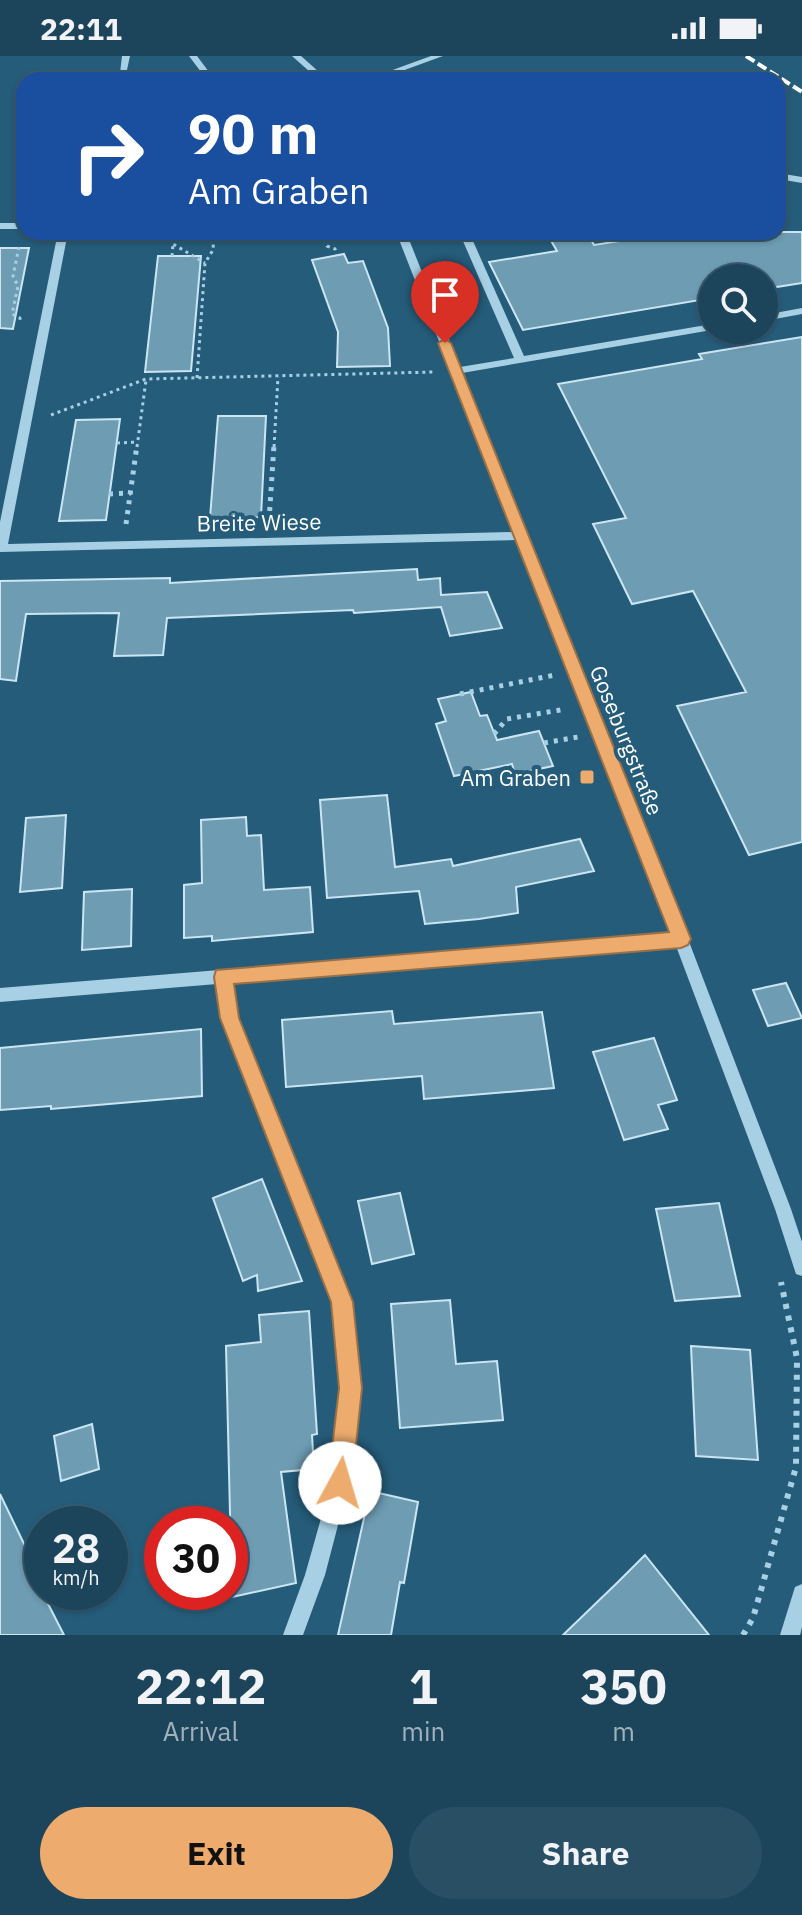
<!DOCTYPE html>
<meta charset="utf-8">
<style>
:root{--surface:#1c455c;--page:#294f65;--text:#f1f3f6;--muted:#a0b1bb;--line:#3a5d72;--accent:#edac6d}
body{margin:0;font-family:"IBM Plex Sans",sans-serif;background:var(--page);color:var(--text);height:100vh;display:flex;flex-direction:column;font-size:30px;white-space:nowrap}
*{box-sizing:border-box;margin:0}
p{font-size:26px;color:var(--muted)}
.icon{flex:none;width:44px;height:44px;fill:none;stroke:currentColor;stroke-width:2;stroke-linecap:round;stroke-linejoin:round}
.map{position:relative;height:1579px;overflow:hidden}
.sheet{display:flex;flex-direction:column;background:var(--surface);flex:1}
.sheet>*{flex:none}
.banner{position:absolute;left:16px;top:16px;width:770px;height:168px;border-radius:24px;box-shadow:0 2px 6px #0004,0 0 0 2px var(--line);background:#1a4fa0;color:#fff;overflow:hidden}
.buttons{position:absolute;left:698px;top:208px;display:grid;gap:16px}
.buttons a{display:grid;place-items:center;width:80px;height:80px;border-radius:50%;background:var(--surface);box-shadow:0 2px 6px #0004,0 0 0 2px var(--line);font-size:40px}
.speed{position:absolute;left:24px;top:1450px;display:flex;gap:16px;font-size:40px;font-weight:700;text-align:center}
.speed>*{display:grid;place-content:center;width:104px;height:104px;border-radius:50%;background:var(--surface);box-shadow:0 2px 6px #0004,0 0 0 2px var(--line);line-height:1}
.speed small{font-size:20px;font-weight:400}
.speed .limit{border:12px solid #d22;background:#fff;color:#111}
.pin{position:absolute;display:grid;place-items:center;width:68px;height:68px;color:#fff;margin:-82px -34px;border-radius:50% 50% 50% 0;rotate:-45deg;box-shadow:0 0 8px #0007}
.pin .icon{rotate:45deg}
.me{position:absolute;width:88px;margin:-44px;rotate:6deg;stroke-linejoin:round;filter:drop-shadow(0 0 6px #0008)}
.turn{display:flex;align-items:center;gap:28px;height:168px;padding:0 40px;font-size:36px}
.turn .icon{width:104px;height:104px;stroke-width:2.5}
.turn b{display:block;font-size:56px;line-height:68px}
.eta{display:flex;justify-content:space-evenly;align-items:center;height:136px;text-align:center}
.eta b{font-size:48px;font-weight:700;line-height:56px}
.primary-button{display:flex;gap:16px;margin-top:auto;padding:16px 40px}
.primary-button a{flex:1;height:92px;border-radius:48px;background:var(--accent);color:#111;font-size:32px;font-weight:700;line-height:92px;text-align:center}
.primary-button a+a{background:var(--page);color:var(--text)}
.status{display:flex;justify-content:space-between;align-items:center;height:56px;padding:0 40px;background:var(--surface);direction:ltr}
.status svg{height:22px;fill:currentColor}
.map>svg:first-child{display:block}
.building{fill:#6e9cb3;stroke:#cbe6f3;stroke-width:2}
.lines{fill:none;stroke-linecap:round;stroke-linejoin:round}
.path-far2{stroke:#a8d0e4;stroke-width:3;stroke-dasharray:3 4;stroke-linecap:butt}
.path-far1{stroke:#a8d0e4;stroke-width:5;stroke-dasharray:4 6;stroke-linecap:butt}
.path{stroke:#a8d0e4;stroke-width:6;stroke-dasharray:5 7;stroke-linecap:butt}
.minor{fill:#a8d0e4;fill-rule:evenodd}
.rail{stroke:#fff;stroke-width:4;stroke-dasharray:10 4;stroke-linecap:butt}
.route{fill:#edac6d;stroke:#9a7047;stroke-width:2}
.poi-dot{fill:#edac6d;stroke:#255c7a;stroke-width:3}
.labels{text-anchor:middle;dominant-baseline:central;stroke-width:8;stroke-linejoin:round;paint-order:stroke}
.street-label{font-size:22px;fill:#fff;stroke:#255c7a}
.poi-label{font-size:22px;fill:#fff;stroke:#255c7a;text-anchor:end}
</style>
<div class="status"><b>22:11</b><svg viewBox="0 0 49 12"><path d="M0 12V9h3v3zM5 12V6h3v6zM10 12V3h3v9zM15 12V0h3v12zM26 1h20v11H26zM47 4h2v5h-2z"/></svg></div>
<div class="map">
<svg width="802" height="1579" viewBox="0 0 802 1579">
<rect width="100%" height="100%" fill="#255c7a"/>
<path class="building" d="M546,176H587L594,189L678,176H802V227L764,233V222H712V242L523,274L489,206L557,195Z
M0,192H29L13,273L0,272Z
M344,198L348,207L363,205L388,272L390,310L337,311L338,276L312,204Z
M158,200H201L191,315L145,316Z
M802,281V786L749,799L677,650L746,636L693,535L632,548L593,468L626,462L558,328L702,303L699,298Z
M218,360H266L261,461L210,462Z
M120,363L106,464L59,465L76,364Z
M417,513L418,524L440,522L441,539L487,536L502,572L450,580L441,551L354,557L353,554L167,562L163,599L114,600L119,557L26,558L16,625L0,623V525L170,522V527Z
M471,636L480,660L487,659L497,684L539,675L553,710L515,718L512,708L454,720L436,668L446,665L438,643Z
M387,739L395,811L451,803L453,810L580,783L594,815L516,831L518,857L479,863L425,868L419,835L327,842L320,744Z
M66,759L62,832L20,836L26,762Z
M246,761L247,780L261,779L264,834L310,831L313,876L212,885V880L184,882V829L202,827L201,764Z
M132,833L131,890L82,894L84,836Z
M786,927L802,962L768,970L753,934Z
M392,955L394,968L542,956L554,1032L424,1043L422,1020L286,1031L282,964Z
M201,973L202,1040L51,1053V1050L0,1054V992Z
M654,982L677,1044L658,1049L668,1073L624,1084L593,996Z
M262,1123L302,1225L258,1235L257,1219L243,1225L213,1142Z
M400,1137L414,1198L372,1208L358,1145Z
M719,1147L740,1240L675,1245L656,1153Z
M450,1244L456,1308L497,1305L503,1364L400,1372L391,1248Z
M309,1255L317,1378L312,1379L314,1413L281,1416L296,1527L232,1541L226,1290L261,1286L259,1259Z
M691,1290L750,1294L758,1404L696,1400Z
M92,1368L99,1413L61,1425L54,1380Z
M370,1435L418,1446L404,1527L400,1526L391,1579H338Z
M0,1438L41,1523L38,1525L42,1536L64,1579H0Z
M645,1499L709,1579H563L618,1526Z"/>
<g class="lines">
<path class="path-far2" d="M167,176L173,188L205,207
M326,176L327,190L335,193L337,199
M19,191L13,220L18,230L12,258L20,262V266
M172,200L173,188
M197,322L205,207L213,194L214,176
M51,359L146,323L434,316
M117,387L138,386
M137,391L146,324
M274,391L278,321"/>
<path class="path-far1" d="M109,438L131,437
M269,465L274,389
M126,468L137,389
M460,638L555,619
M494,678L507,663L566,653
M544,687L578,681"/>
<path class="path" d="M743,1579L753,1562L796,1411L797,1302L781,1226"/>
<path class="minor" d="M122,0H130L127,14L138,24H129L120,17Z
M189,0H197L215,24H207Z
M292,0H301L328,24H319Z
M431,0H443L377,24H365Z
M778,117L802,121V127L778,123Z
M0,167H24V173H0Z
M58,176H68L8,488L514,476L396,176H406L460,311L514,302L459,176H469L524,300L712,268V274L462,317L688,883L791,1153L802,1186V1220L796,1218L794,1212L775,1153L676,890L231,927L238,962L351,1246L359,1332L349,1427L325,1519L303,1579H283L305,1519L331,1427L341,1332L333,1246L222,962L217,928L0,946V932L671,877L517,484L0,496V466Z
M802,252V258L764,265V259Z
M802,1528V1571L800,1579H780L795,1531Z"/>
<path class="rail" d="M746,0L802,36"/>
</g>
<path class="route" d="M445,283L451,287L691,883L688,889L681,892L234,928L239,962L353,1246L362,1332L352,1427L349,1435L340,1439L332,1435L328,1427L339,1332L331,1246L220,962L214,921L216,914L669,876L438,287Z"/>
<rect class="poi-dot" x="579" y="713" width="16" height="16" rx="4"/>
<g class="labels">
<g class="street-label">
<text transform="translate(259 466) rotate(-1)">Breite Wiese</text>
<text transform="translate(627 684) rotate(68)">Goseburgstraße</text>
</g>
<g class="poi-label">
<text x="571" y="721">Am Graben</text>
</g>
</g>
</svg>
<div class="buttons">
<a><svg class="icon" aria-label="search" viewBox="0 0 24 24"><circle cx="10" cy="10" r="6"/><path d="M15 15l6 6"/></svg></a>
</div>
<div class="speed"><div>28<small>km/h</small></div><div class="limit">30</div></div>
<div class="pin" style="left:445px;top:287px;background:#d93025"><svg class="icon" aria-label="arrive" viewBox="0 0 24 24"><path d="M6 21V4h12l-3 4 3 4H6"/></svg></div>
<svg class="me" style="left:340px;top:1427px" viewBox="-20 -20 40 40"><circle r="19" fill="#fff"/><path d="M0-13L10 11 0 6-10 11z" fill="#edac6d"/></svg>
<div class="banner">
<div class="turn"><svg class="icon" aria-label="right" viewBox="0 0 24 24"><path d="M7 20v-9h11M14 6l5 5-5 5"/></svg><div><b>90 m</b>Am Graben</div></div>
</div>
</div>
<section class="sheet">
<div class="eta">
<div><b>22:12</b><p>Arrival</p></div>
<div><b>1</b><p>min</p></div>
<div><b>350</b><p>m</p></div>
</div>
<div class="primary-button"><a>Exit</a><a>Share</a></div>
</section>
